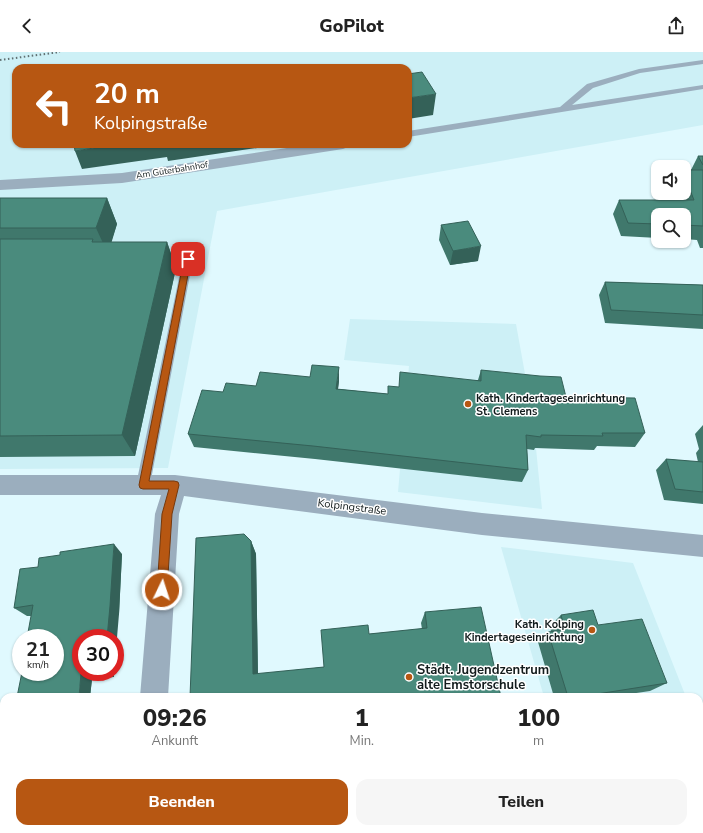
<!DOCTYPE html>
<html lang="de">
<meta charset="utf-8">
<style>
:root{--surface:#fff;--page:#f6f6f6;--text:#222;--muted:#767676;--accent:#b75712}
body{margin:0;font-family:"Nunito Sans",sans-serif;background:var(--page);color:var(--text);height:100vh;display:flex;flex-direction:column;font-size:15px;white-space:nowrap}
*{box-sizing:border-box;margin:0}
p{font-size:13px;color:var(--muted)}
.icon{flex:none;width:22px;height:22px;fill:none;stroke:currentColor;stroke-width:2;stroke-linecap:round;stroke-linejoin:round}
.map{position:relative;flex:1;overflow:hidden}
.sheet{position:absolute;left:0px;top:641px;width:703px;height:140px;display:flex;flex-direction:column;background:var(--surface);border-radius:12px 12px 0 0;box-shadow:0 1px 3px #0004}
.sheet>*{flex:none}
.guide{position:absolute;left:12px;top:12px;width:400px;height:84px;border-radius:12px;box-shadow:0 1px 3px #0004;background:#b75712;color:#fff;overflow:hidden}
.tools{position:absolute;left:651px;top:108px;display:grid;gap:8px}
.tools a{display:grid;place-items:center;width:40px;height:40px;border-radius:8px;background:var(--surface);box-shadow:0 1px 3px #0004;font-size:20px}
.speed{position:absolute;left:12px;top:577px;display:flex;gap:8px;font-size:20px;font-weight:700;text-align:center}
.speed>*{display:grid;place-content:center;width:52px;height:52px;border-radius:50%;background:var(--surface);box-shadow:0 1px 3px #0004;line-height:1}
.speed small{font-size:10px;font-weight:400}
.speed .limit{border:6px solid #d22;background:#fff;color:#111}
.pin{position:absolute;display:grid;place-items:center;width:34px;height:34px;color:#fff;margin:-17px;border-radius:8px;box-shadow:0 2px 6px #0006}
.me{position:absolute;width:44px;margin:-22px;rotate:4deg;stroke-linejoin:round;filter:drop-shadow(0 0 3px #0008)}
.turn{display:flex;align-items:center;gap:14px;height:84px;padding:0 16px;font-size:18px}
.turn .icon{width:52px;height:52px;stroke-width:2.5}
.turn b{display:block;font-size:28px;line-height:34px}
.eta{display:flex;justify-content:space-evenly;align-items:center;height:68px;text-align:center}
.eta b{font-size:24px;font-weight:800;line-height:28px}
.action{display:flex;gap:8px;margin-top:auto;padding:8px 16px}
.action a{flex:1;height:46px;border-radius:12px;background:var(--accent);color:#fff;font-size:16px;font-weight:800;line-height:46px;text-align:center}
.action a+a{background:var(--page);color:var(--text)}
header{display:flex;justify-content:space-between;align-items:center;height:52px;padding:0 16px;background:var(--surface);font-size:18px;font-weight:800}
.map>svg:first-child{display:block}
.built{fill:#cdf0f6;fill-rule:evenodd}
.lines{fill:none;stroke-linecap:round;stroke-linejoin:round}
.lane{fill:#9baebe;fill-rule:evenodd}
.street{fill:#9baebe;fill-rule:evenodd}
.rail{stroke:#606f71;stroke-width:2;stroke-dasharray:1.5 2.5;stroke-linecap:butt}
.wall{fill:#40786c}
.shaded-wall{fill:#346158}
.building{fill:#4a8b7d;stroke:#346158}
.route{fill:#b75712;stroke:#77390c}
.poi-dot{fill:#b75712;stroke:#fff;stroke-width:1.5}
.labels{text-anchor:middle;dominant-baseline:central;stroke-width:3;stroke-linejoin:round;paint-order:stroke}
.far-street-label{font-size:9px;fill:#121b1c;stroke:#fff}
.poi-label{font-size:11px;font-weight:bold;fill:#121b1c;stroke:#fff;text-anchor:start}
.street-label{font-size:11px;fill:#121b1c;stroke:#fff}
.near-poi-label{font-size:13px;font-weight:bold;fill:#121b1c;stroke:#fff;text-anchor:start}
</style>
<header><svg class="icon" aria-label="back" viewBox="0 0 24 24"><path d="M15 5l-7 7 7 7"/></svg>GoPilot<svg class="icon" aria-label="share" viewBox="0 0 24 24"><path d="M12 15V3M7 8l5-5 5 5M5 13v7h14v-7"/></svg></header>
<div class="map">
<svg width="703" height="781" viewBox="0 0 703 781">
<rect width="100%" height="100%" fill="#e0f9fe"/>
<path class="built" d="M0,0H703V73L217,159L168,416L0,417ZM16,16H408V92H16Z
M350,267L516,272L533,366L542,457L398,440L409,314L344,308Z
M501,495L633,511L686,645H544Z"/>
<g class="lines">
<path class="lane" d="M703,8V12L640,21L593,36L572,53L703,33V37L408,85V79L560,55L587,32L639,17Z
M155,203H188L192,204L193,207L150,433L148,437L143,439L138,437L136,433L182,211L151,210L150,207L151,204Z"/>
<path class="street" d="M313,92H351L348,95L343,97L122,131L0,138V128L122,121Z
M0,423H175L482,461L703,483V505L482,483L184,444L179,462L168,645H140L155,462L161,443H0Z
M130,777H160V781H130Z"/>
<path class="rail" d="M0,8L60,0"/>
</g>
<path class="wall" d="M698,104H703V196H700L697,188L684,187V163H658V186L621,184L613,162L619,148H681L678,141H684V118H691Z
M0,146H107L117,172L111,190H167L176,216L135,404L0,405Z
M441,173L478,209L450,213L439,188Z
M605,230L703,233V277L605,271L599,243Z
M481,318L566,345L645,381L635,395L597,394L594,398L535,396L534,398L527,397L528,418L522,430L315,407L194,395L188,382L223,340L256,334L339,329L338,337L388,342L399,335L478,328Z
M703,373V452L664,448L656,418L666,407L698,410L696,401L699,397L695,382Z
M251,489L256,502L258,622L324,615L369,582L422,577L421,571L425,560L501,645H190Z
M122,502L119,562L81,620H114V625L92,627L90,645L31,564H27L14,556L38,515Z
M561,563L598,573L667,631L650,639L609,645H554L538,590L548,580H551L550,574Z"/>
<path class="shaded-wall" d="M436,42L433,63L408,67V46Z
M119,92H277V93L168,109L167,105L82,117L75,99Z
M107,146L117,172L108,202L96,176Z
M167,190L176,216L135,404L122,383Z
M481,194L478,209L450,213L453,199Z
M339,315V329L336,351V337Z
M251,489L256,502L258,630L253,622Z
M114,492L122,502L119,562L115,609V586H107Z
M105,620H114V625Z
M81,621L92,627L90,645H79Z"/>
<path class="building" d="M422,20L436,42L408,46V22Z
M74,92H119L75,99Z
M698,104H703V113Z
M684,118H703V174L684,173V163H658V172L628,171L619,148H694L684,123Z
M0,146H107L96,176H0Z
M468,169L481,194L453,199L441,173Z
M0,187H93L92,190H167L122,383L0,384Z
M605,230L703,233V263L611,258Z
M312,313L339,315L336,337L388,342V334L399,335L400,320L481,329V318L540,324L561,325L566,345L635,346L645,381H602L603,384L541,383V385L526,383L528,418L313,394L188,382L202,338L223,340L226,331L256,334L260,320L310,325Z
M666,407L703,410V440L675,437Z
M244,482L251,489L253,622L324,615L321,578L368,573L369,582L427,576L425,560L481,555L501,645H190L196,486Z
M114,492L110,554L107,586H81V620H94L81,621L79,645H17L22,620H55V586H27L33,553L14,556L20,517L38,515L39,506L60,503V500Z
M593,558L598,573L642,567L667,631L578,645H568L548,580L565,578L561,563Z
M213,777H386V781H213Z"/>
<path class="route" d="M188,204L191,207L149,429H174L178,430L179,433L172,462L167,538L166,542L162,543L158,542L157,538L162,462L169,437H143L140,436L139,433L184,207Z"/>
<g class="poi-dot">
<circle cx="468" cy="352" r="4"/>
<circle cx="592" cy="578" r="4"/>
<circle cx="409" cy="625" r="4"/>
</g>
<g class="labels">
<g class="far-street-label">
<text transform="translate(172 118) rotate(-9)">Am Güterbahnhof</text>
</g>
<g class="poi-label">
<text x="476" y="346">Kath. Kindertageseinrichtung<tspan x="476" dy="13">St. Clemens</tspan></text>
<text x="584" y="572" text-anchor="end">Kath. Kolping<tspan x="584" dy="13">Kindertageseinrichtung</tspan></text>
</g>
<g class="street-label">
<text transform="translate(352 455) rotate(7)">Kolpingstraße</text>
</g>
<g class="near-poi-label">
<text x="417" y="618">Städt. Jugendzentrum<tspan x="417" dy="15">alte Emstorschule</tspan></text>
</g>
</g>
</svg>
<div class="tools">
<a><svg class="icon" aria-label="sound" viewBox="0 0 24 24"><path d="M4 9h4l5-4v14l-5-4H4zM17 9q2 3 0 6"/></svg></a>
<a><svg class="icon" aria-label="search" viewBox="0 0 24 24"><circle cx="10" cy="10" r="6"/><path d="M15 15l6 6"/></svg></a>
</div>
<div class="speed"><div>21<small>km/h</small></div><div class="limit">30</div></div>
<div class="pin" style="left:188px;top:207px;background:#d93025"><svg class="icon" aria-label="arrive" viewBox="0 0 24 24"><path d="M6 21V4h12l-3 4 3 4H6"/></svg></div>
<svg class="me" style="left:162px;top:538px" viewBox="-20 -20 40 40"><circle r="17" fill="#b75712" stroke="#fff" stroke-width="3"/><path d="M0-11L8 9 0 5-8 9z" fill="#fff"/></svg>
<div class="guide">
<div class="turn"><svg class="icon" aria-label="left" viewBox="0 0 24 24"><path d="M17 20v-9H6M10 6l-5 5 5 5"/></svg><div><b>20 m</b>Kolpingstraße</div></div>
</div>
<section class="sheet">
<div class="eta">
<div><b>09:26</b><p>Ankunft</p></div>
<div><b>1</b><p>Min.</p></div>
<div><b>100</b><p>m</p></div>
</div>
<div class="action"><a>Beenden</a><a>Teilen</a></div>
</section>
</div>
